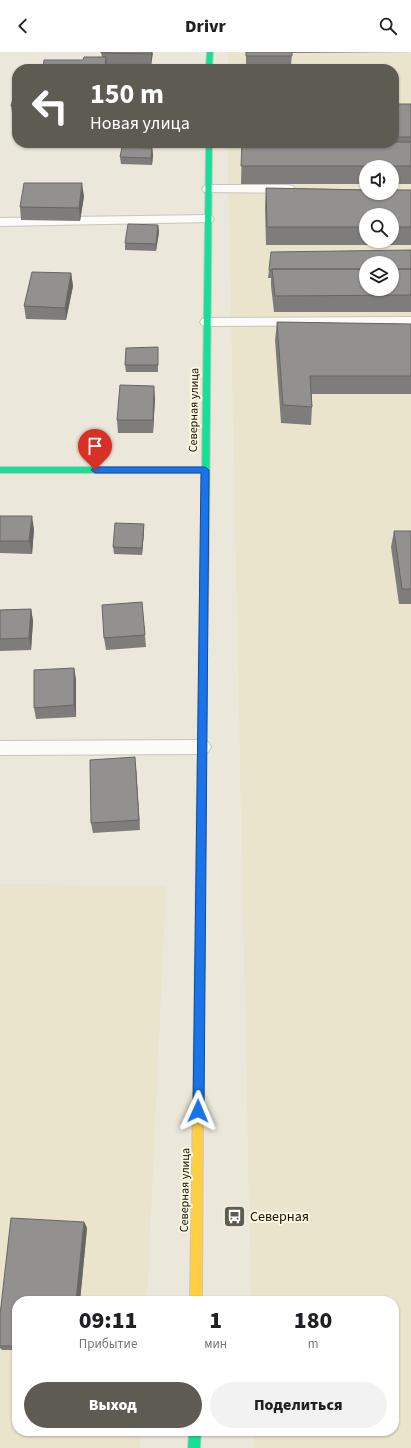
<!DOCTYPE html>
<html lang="ru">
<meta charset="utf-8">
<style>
:root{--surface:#fff;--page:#f2f2f2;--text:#202124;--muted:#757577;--accent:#5e5b52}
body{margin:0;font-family:"Source Sans 3",sans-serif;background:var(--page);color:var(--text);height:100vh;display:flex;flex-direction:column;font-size:15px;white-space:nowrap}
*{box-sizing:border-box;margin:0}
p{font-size:13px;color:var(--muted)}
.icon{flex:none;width:22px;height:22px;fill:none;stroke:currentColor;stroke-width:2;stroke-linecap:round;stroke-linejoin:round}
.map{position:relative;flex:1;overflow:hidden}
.panel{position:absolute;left:12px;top:1244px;width:387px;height:140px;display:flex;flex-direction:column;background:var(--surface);border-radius:16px;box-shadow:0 1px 3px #0004}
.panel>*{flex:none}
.hud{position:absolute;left:12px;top:12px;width:387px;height:84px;border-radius:16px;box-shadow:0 1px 3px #0004;background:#5e5b52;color:#fff;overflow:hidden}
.buttons{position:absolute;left:359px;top:108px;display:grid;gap:8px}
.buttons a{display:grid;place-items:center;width:40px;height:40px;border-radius:50%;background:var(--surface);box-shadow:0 1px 3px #0004;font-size:20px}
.pin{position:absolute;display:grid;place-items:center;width:34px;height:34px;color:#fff;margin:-41px -17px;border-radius:50% 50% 50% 0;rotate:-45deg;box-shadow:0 0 4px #0007}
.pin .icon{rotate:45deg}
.me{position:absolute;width:44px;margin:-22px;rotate:1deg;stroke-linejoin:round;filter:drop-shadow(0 0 3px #0008)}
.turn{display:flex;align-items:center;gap:14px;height:84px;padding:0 12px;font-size:18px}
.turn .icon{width:52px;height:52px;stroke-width:2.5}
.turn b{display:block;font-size:28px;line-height:34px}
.eta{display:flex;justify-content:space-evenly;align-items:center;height:68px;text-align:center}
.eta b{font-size:24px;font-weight:800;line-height:28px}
.primary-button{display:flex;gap:8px;margin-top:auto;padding:8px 12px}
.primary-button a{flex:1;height:46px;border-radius:24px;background:var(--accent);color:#fff;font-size:16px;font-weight:800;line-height:46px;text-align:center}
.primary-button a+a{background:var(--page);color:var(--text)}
header{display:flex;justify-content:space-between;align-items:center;height:52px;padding:0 12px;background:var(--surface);font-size:18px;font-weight:800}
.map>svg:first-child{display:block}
.built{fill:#eae4cd;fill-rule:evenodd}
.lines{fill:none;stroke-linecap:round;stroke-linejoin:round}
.lane-casing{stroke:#c8c5bb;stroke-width:2}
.fast-casing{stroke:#c8c5bb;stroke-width:2}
.slow-casing{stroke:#c8c5bb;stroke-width:2}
.jam-casing{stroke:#c8c5bb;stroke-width:2}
.lane{fill:#fcfbf9;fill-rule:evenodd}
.fast{fill:#16e098;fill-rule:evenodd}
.slow{fill:#ffcf43;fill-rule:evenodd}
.jam{fill:#f24e42;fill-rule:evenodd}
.wall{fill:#7e7d7b;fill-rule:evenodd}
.shaded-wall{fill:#676664}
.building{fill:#93918f;stroke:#676664}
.route{fill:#1a73e8;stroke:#114b97}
.labels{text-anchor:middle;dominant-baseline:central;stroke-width:4;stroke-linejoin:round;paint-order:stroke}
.street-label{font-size:12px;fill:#121009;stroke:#fef8e1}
.near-poi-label{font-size:14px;fill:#121009;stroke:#fef8e1;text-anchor:start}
</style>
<header><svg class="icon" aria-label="back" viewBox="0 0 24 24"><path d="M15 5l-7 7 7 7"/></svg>Drivr<svg class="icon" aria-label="search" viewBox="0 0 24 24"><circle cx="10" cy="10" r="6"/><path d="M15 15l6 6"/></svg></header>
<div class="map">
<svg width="411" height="1396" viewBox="0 0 411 1396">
<rect width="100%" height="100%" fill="#ebe7da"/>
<path class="built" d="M228,0H411V1396H253V1379H394V1249H251L228,121V91H394V17H228ZM366,115H392V141H366ZM366,163H392V189H366ZM366,211H392V237H366Z
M0,832L166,834L147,1249H17V1379H141L140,1396H0Z"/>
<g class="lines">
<defs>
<path id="lane" d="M208,133H289L293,134L295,137L293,140L289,141L204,140L202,137L204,134Z
M208,163L212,164L214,167L212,170L0,174V166Z
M411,265V273L207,274L202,273L200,270L202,267L207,266Z
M202,688L208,690L211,695L208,700L202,702L0,703V689Z"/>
<path id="fast" d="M207,0H213L212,17H206Z
M206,91H212L209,491L205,494L201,491L202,421H0V415H202Z
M203,595L207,598L203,1051L202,1055L198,1056L194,1055L193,1051L199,598Z
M189,1379H201L200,1396H188Z"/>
<path id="slow" d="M198,1046L202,1047L203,1051L202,1249H190L193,1051L194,1047Z"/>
<path id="jam" d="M205,488L209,491L207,598L203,601L199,598L201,491Z"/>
</defs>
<use href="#lane" class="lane-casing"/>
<use href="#fast" class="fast-casing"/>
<use href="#slow" class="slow-casing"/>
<use href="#jam" class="jam-casing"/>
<use href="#lane" class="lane"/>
<use href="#fast" class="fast"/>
<use href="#slow" class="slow"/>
<use href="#jam" class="jam"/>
</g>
<path class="wall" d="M101,0H152L151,14H107V17H43L83,8L102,5Z
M246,0H411L292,1L291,14L246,15Z
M17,42V61H12L11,54Z
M394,52H411V132H392V115H366V132H241L242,91H394Z
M152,96L153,103L152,113L121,112L120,105Z
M266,136L411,138V193H266L265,155ZM366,163H392V189H366Z
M84,144L80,169L21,168L20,155Z
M158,173L159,180L156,199L125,198V191Z
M411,198V260H274L271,234V226H268L269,218Z
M71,221L73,234L66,268L26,267L24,254Z
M277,270L411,272V342H312V355L311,373L281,371L275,288Z
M158,303V320H126L125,313Z
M155,346L153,381H118L117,368Z
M0,464L34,477L32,502L0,501Z
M144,472V479L142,503L114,502L113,495Z
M394,479H411V552H399L391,495Z
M142,550L146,595L106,598L104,586Z
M31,557L33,569L31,598L0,599V558Z
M74,616L76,628V665L36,667L34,656Z
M136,716L140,778L93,781L91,771Z
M84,1170L87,1176L80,1249H17V1298H2L0,1296V1263Z"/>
<path class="shaded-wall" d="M151,0H152L153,1L151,14Z
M106,5L107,17H105V15Z
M152,96L153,103L152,113L151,106Z
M82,131L84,144L80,169L79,156Z
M158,173L159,180L156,199V192Z
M71,221L73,234L66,268L65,256Z
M154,334L155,346L153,381V368Z
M32,464L34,477L32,502L29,489Z
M144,472V479L142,503V496Z
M31,557L33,569L31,598L29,586Z
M74,616L76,628V665L74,653Z
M135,705L136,716L140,778L139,768Z
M84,1170L87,1176L80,1249H76Z"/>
<path class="building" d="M101,0H151V2L101,1Z
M246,0H292V4H246Z
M84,5H106L105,15H81V17H43L44,8H83Z
M298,14V17H239V15Z
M14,42H17V54H11Z
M394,52H411V85H394Z
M394,90H411V114H241L242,91H394Z
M122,95L152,96L151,106L120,105Z
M24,131H82L79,156L20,155Z
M266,136L366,138V141H392V138H411V175H392V163H366V175H267Z
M128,172L158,173L156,192L125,191Z
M411,198V217H392V211H366V217H272V218H269L271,200Z
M272,217H366V237H392V217H411V243L275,244Z
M32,220L71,221L65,256L24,254Z
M277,270L411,272V324H310L312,355L283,353Z
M158,295V313H125L126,296Z
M120,333L154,334L153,368H117Z
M0,464H32L29,489H0Z
M115,471L144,472L142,496L113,495Z
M394,479H411V537H402Z
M142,550L145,583L104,586L102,553Z
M31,557L29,586L0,587V558Z
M74,616V653L34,656V618Z
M135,705L139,768L91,771L90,708Z
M11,1166L84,1170L76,1249H17V1294H0V1263Z"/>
<path class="route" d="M95,415H205L209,418L204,1059L202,1063L198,1065L194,1063L193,1059L201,421H95L91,418Z"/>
<defs>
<symbol id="bus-square" viewBox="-11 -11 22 22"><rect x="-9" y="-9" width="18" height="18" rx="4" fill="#5e5b52" stroke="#fef8e1"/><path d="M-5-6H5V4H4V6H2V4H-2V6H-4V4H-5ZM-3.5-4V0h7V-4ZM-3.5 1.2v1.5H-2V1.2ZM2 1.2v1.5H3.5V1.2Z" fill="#fff"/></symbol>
</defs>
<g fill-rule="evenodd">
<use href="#bus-square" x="222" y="1152" width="25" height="25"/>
</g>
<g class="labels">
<g class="street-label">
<text transform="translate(194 358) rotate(-89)">Северная улица</text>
<text transform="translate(185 1138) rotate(-89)">Северная улица</text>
</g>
<g class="near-poi-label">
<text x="250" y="1165">Северная</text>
</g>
</g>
</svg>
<div class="buttons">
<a><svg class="icon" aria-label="sound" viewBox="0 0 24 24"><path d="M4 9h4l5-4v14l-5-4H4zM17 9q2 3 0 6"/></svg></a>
<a><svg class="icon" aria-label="search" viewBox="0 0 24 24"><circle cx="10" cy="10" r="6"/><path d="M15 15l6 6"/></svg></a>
<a><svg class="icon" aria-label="layers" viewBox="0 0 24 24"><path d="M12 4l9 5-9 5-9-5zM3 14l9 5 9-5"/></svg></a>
</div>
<div class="pin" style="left:95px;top:418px;background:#d93025"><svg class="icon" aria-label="arrive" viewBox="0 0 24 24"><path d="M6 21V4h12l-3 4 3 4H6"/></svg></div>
<svg class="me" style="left:198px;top:1059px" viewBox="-20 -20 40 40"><path d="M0-17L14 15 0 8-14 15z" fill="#1a73e8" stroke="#fff" stroke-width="4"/></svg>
<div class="hud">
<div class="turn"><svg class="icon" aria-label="left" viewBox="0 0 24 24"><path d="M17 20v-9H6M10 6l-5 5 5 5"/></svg><div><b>150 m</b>Новая улица</div></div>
</div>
<section class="panel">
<div class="eta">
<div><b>09:11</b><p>Прибытие</p></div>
<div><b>1</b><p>мин</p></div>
<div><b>180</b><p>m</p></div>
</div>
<div class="primary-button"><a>Выход</a><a>Поделиться</a></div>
</section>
</div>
